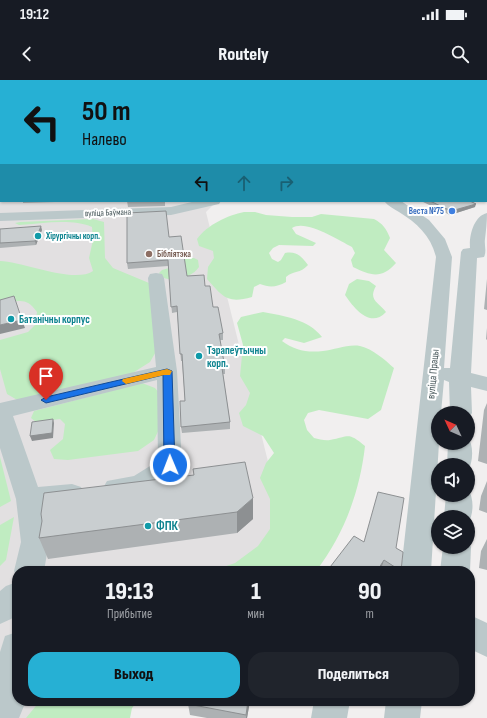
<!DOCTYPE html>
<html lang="ru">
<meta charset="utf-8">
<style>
:root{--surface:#171b24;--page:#20242c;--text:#f1f3f6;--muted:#9ea1a6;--accent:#26b0d4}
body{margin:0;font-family:"Sofia Sans Condensed",sans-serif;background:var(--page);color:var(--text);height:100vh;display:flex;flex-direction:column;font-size:15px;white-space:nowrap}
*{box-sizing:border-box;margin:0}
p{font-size:13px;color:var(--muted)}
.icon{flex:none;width:22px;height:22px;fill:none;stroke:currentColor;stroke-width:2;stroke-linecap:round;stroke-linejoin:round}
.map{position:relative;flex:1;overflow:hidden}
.details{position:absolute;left:12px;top:486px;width:463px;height:140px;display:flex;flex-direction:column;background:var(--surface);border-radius:16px;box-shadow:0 1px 3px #0004}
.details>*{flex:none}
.banner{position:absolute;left:0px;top:0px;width:487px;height:122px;box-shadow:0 1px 3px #0004;background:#26b0d4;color:#111;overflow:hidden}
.needle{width:26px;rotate:314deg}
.fabs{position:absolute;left:431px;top:326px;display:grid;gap:8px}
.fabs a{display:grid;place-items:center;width:44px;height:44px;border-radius:50%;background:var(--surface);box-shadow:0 1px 3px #0004;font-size:20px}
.pin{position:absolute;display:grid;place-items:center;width:34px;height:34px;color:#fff;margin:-41px -17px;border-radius:50% 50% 50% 0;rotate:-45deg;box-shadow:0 0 4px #0007}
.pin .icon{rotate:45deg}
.me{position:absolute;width:44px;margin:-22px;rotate:359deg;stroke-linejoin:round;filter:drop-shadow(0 0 3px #0008)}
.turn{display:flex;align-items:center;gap:14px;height:84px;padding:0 16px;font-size:18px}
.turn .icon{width:52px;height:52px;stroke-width:2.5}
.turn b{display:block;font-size:28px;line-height:34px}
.lanes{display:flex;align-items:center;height:38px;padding:0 16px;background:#0003;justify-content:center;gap:20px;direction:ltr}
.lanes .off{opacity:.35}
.eta{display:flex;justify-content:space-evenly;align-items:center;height:68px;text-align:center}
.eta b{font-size:24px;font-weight:800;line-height:28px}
.button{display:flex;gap:8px;margin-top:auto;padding:8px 16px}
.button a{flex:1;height:46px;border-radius:16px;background:var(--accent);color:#111;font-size:16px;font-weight:800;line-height:46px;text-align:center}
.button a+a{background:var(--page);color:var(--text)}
.status{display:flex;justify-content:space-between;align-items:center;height:28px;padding:0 20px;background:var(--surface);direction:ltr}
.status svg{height:11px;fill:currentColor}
header{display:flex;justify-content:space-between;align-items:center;height:52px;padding:0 16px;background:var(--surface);font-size:18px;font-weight:800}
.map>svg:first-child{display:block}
.education{fill:#e2e0e1}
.green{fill:#c0ecc1}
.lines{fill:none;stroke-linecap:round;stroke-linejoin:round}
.minor{fill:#bbc8ca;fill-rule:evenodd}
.wall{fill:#adb1b3}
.shaded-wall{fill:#8d9092}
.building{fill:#c9ced0;stroke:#8d9092}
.route{fill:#1a73e8;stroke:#114b97}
.slow{fill:#f59e0b}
.shop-dot{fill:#3f7fe0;stroke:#fff;stroke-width:1.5}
.culture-dot{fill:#0f9aa8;stroke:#fff;stroke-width:1.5}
.education-dot{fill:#8d6e63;stroke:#fff;stroke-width:1.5}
.labels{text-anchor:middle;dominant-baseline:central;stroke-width:4;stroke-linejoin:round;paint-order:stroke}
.far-shop-label{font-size:9px;font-weight:bold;fill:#366cbe;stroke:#fff;text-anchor:end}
.far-street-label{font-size:9px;fill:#48585b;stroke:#fff}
.far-culture-label{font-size:9px;font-weight:bold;fill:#0d838f;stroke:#fff;text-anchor:start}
.far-education-label{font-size:9px;font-weight:bold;fill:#785e54;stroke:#fff;text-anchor:start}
.culture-label{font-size:11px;font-weight:bold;fill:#0d838f;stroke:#fff;text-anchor:start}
.street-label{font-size:11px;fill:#48585b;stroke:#fff}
.near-culture-label{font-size:13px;font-weight:bold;fill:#0d838f;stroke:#fff;text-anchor:start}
</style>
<div class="status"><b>19:12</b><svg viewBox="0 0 49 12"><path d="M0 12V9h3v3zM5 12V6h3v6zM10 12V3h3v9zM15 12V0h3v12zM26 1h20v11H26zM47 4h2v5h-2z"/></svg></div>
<header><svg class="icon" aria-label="back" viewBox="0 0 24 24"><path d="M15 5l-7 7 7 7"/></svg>Routely<svg class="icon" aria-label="search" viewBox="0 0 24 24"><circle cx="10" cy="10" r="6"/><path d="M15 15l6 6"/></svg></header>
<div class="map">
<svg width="487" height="638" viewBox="0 0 487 638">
<rect width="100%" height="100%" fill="#f1efef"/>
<path class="education" d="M0,15L1,121H217L206,132L286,454L249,491H17V621H117L100,638H0Z"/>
<path class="green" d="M0,0H381L1,1L0,15Z
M244,132H255L266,135L292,137H312L321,134L374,139C383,144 386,148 390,158L384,170L396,183C382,199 371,196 353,187L351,180L355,173L352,167C338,160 306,139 292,148L296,154L316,163L313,166L279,165L273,168L269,173L272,179L278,182L281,180L285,173C297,171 301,176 308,185C300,194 294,190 286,197V202C277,207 270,208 260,204L254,207L252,217C227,224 223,217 207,199L208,187L214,178L213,171L199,166L197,159C207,145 228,135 244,132Z
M93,139L104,142L105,178L113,188L149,203L158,268L150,282L131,294L19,321L7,314L0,289V260L28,252L35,245L37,232C26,216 17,221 0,225V181C24,182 74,204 93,191L89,178L93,160L92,147C70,138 42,144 19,145L15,143L20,142Z
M186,178H194L198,180L199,187C192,198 167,206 159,193L162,190L176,186Z
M357,199L369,201L376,206C368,220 378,222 386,232C370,249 354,228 345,215L349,204Z
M263,232C284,236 308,239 322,257L304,263L285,258L282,261C294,270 307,273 323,271C335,270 347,264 360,266C373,269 385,280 394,288L381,330L368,339L319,330L308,333L304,340L307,350L314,358C319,359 325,361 330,360C350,356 348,352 365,366C360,411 344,455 316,491H212L235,483L258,466L270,449V419L260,398L266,383L274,373L263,356L243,346L239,333L246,325L250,313L240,296L243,265L237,243L241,237Z
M142,303L155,308L160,314L161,345L154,360L138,371L68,380L54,379L50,370L63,359L65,344L60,339L36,342L31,338L34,331Z
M0,377L11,421L0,427Z
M14,437L6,480L0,486V445Z
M40,621H138L132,628L130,638H26Z"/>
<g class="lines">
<path class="minor" d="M0,13H1V19H0Z
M0,32H1V38H0Z
M0,103H1L0,112Z
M486,108H487V117H486Z
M196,121H221L219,124L171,135L0,141V133L171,127Z
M384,121H401L429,140L445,159L452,177L444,288H450L461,172L463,169L470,168C469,155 474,136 487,133C487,142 486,150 485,159C484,165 487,171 484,177L477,178L471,293L487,297V311L471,307L472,333L468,339V333H450L449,302L444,300L441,333H438V363H439L431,491H401L436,177C431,156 417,143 399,132C394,129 388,126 384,121Z
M156,193L162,194L164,198L177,291L182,385C178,393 171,397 164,402C147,413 127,422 107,415L103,408L107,401L134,396L158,381L157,300L13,336L38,407L72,404L81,407L85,414L81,421L72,424L44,428L49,462L44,491H17V497L14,491L21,462L16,419L0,368V323L156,287L148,198L150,194Z
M468,357C474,366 473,382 468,391V385H447L448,363H468Z
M468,408C474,419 474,433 468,444V437H444L446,415H468Z
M468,460L471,467L470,491H440L443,467H468Z
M17,502V535L11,539L0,544V511L6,506Z
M470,535L487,543V577L470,569Z
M17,552V621H26L19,638H0V572L5,556Z
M314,621H350L347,638H311Z
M386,621H422L420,638H384Z"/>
</g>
<path class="wall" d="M23,121H55V122L23,123Z
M127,121H165V126L128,127Z
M421,121H471H470L475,127L450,135Z
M0,149L42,150L36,165L0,168Z
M169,157L187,196L205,206L223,253V260H220L225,288V294H223L230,342V349L182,353L181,347L185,321L182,281H181L177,232L172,233L168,186L128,189L127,183Z
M487,199V230L484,229Z
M487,248V260L486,259Z
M487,323V384L478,381L484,330Z
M193,389L253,439L237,453L48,479L39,458L194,395Z
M487,401V433L479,430L481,416Z
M487,459V490L479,488L481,471Z
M364,462L396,468L401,491H390L382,486Z
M189,621H250L247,638H207L190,635L188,624Z"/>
<path class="shaded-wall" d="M476,124L475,127L450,135L451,131Z
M41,146L42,150L36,165L35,161Z
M22,240L25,248L0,254V245Z
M53,339L54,343L53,358L32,361L30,356Z
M253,418V439L237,453V432Z
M384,480L382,486L379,491H377Z
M248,621H250L247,638H246Z"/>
<path class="building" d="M430,121H470L476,124L451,131Z
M166,131L169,157L181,156L187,196L204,195L205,206H210L213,227H218L223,253L219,254L225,288H222L230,342L181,347L180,321H185L182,274H180L177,226L171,227L168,180L127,183V133Z
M41,146L35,161L0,163V149Z
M14,216L22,240L0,245V220Z
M53,339L52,353L30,356L32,342Z
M245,382L253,418L237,432L39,458L42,441L41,434L44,413L194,395L193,389Z
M378,412L404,418L396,468L403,472L401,491L384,480L377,491H327L354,456L364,462Z
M189,621H248L246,635L188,624Z"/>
<path class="route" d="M167,289L172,291L175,385L173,388H166L164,385L163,295L46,323L41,320L46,317Z"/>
<path class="slow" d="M167,289L172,291L170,295H164L126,304L122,301L123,299Z"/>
<circle class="shop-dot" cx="452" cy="131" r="4"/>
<g class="culture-dot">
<circle cx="38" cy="156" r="4"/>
<circle cx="11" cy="239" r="4"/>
<circle cx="199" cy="276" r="4"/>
<circle cx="148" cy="446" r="4"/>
</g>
<circle class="education-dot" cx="149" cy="174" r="4"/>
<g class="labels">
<g class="far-shop-label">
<text x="444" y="131">Веста №75</text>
</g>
<g class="far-street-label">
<text transform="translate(108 133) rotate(-2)">вуліца Баўмана</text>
</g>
<g class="far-culture-label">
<text x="46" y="156">Хірургічны корп.</text>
</g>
<g class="far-education-label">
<text x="157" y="174">Бібліятэка</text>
</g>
<g class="culture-label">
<text x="19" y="239">Батанічны корпус</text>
<text x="207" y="270">Тэрапеўтычны<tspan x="207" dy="13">корп.</tspan></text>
</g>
<g class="street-label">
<text transform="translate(433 294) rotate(-85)">вуліца Працы</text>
</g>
<g class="near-culture-label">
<text x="156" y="446">ФПК</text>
</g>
</g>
</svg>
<div class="fabs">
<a><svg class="needle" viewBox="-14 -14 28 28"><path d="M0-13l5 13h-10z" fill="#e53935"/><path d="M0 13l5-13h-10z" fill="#9ea1a6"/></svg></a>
<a><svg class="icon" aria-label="sound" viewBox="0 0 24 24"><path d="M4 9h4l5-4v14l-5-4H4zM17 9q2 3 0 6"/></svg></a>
<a><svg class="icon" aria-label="layers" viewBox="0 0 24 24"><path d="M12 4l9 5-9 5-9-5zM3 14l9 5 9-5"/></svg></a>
</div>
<div class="pin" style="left:46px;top:320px;background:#d93025"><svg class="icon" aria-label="arrive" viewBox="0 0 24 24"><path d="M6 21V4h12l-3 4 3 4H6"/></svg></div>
<svg class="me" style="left:170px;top:385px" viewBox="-20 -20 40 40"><circle r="17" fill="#1a73e8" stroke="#fff" stroke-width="3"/><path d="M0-11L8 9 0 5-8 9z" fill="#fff"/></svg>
<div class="banner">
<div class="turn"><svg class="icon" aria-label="left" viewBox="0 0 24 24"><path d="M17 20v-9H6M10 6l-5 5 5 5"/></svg><div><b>50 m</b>Налево</div></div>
<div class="lanes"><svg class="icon" aria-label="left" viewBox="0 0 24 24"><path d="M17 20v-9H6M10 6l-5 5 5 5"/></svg><svg class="icon off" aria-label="ahead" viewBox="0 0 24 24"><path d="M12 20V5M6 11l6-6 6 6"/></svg><svg class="icon off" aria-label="right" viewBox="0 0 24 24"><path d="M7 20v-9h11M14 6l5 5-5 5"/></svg></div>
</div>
<section class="details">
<div class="eta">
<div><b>19:13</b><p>Прибытие</p></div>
<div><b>1</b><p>мин</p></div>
<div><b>90</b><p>m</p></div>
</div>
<div class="button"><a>Выход</a><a>Поделиться</a></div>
</section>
</div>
